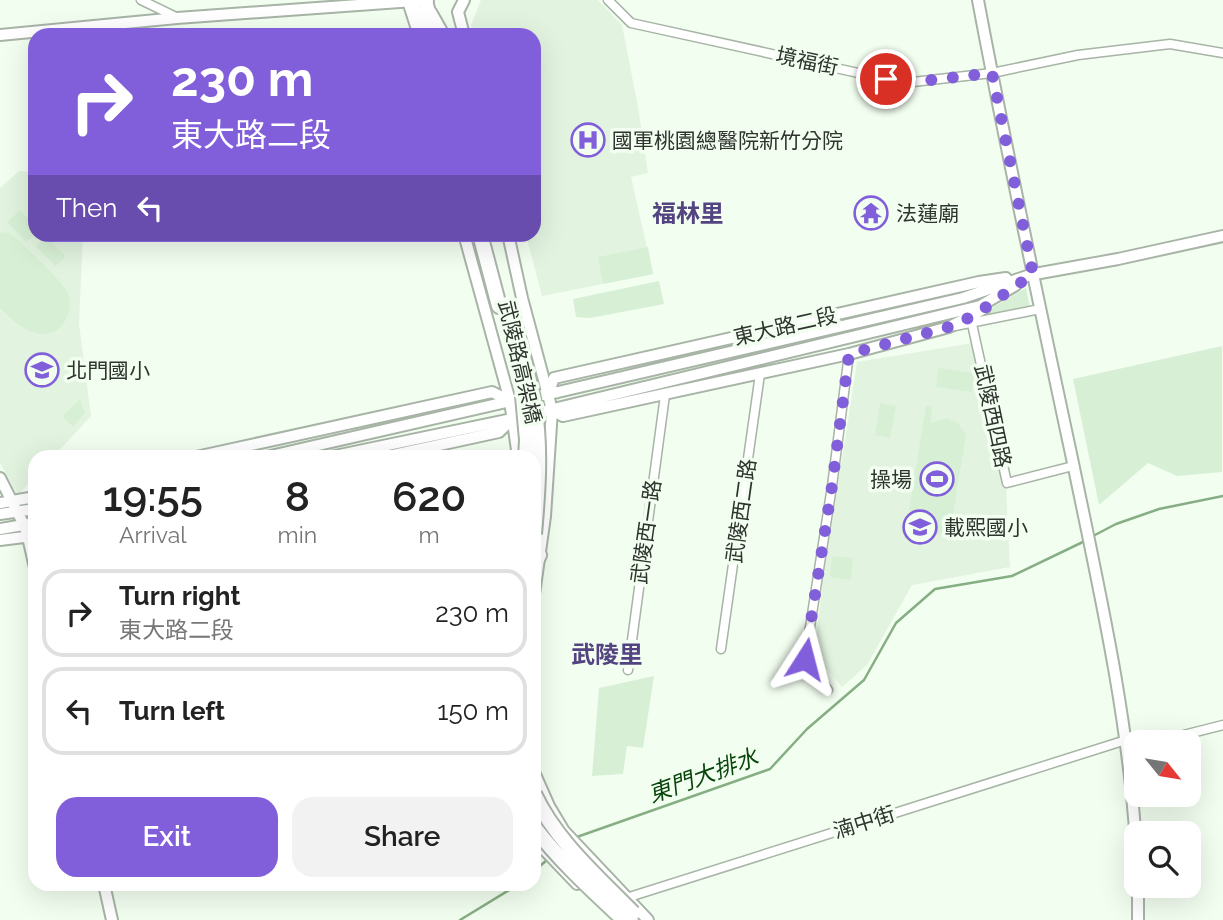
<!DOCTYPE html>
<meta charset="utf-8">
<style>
:root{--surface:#fff;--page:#f2f2f2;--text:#222;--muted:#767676;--line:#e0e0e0;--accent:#825fda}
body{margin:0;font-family:Raleway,"Noto Sans TC",sans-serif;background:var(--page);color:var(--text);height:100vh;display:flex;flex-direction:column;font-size:26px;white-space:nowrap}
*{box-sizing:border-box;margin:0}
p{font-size:23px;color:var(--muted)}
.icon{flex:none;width:38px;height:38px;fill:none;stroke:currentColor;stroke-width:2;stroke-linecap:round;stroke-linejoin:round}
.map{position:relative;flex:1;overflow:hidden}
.side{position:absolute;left:28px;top:450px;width:513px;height:441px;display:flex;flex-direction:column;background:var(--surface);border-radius:21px;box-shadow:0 7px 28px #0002}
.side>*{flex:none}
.top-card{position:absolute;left:28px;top:28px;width:513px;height:214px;border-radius:21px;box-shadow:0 7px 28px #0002;background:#825fda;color:#fff;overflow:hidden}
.needle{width:46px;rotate:120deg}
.tools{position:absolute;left:1124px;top:730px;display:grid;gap:14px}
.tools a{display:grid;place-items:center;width:77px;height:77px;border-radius:14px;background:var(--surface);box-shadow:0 7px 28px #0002;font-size:35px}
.pin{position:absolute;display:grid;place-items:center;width:60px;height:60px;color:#fff;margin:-30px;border:4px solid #fff;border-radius:50%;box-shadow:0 2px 7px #0007}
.me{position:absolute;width:77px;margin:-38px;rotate:9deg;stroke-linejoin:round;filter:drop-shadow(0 0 5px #0008)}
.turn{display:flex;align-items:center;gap:24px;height:147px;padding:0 28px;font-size:32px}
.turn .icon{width:91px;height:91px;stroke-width:2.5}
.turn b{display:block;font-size:49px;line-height:60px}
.then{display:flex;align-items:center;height:66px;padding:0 28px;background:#0003;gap:14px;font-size:26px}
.eta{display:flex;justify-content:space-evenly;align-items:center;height:119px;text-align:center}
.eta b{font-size:42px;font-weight:600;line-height:49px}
.button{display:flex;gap:14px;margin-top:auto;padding:14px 28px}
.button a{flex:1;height:80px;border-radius:21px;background:var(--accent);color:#fff;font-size:28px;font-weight:600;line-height:80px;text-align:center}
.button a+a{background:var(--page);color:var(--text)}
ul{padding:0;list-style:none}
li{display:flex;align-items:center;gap:21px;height:88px;margin:0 14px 10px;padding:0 14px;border:4px solid var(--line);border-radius:21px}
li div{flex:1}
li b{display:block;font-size:26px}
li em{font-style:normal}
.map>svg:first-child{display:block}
.built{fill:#e2f4e0}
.green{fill:#d7f0d5}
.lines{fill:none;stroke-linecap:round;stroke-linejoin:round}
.stream{stroke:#86ae83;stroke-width:2.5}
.street-casing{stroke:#a7b4a6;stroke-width:11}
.secondary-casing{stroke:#a7b4a6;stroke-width:14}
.highway-casing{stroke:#a7b4a6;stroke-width:18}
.street{stroke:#fff;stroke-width:8}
.secondary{stroke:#fff;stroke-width:10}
.highway{stroke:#fff;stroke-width:14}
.highway-bridge-casing{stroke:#a7b4a6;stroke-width:18;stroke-linecap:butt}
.highway-bridge{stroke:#fff;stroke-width:14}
.route{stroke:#825fda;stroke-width:12;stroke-dasharray:0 21.6}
.labels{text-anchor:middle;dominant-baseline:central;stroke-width:7;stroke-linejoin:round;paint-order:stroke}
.street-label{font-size:21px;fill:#2f342e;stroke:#f2fef0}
.poi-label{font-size:21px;fill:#2f342e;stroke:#f2fef0;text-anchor:start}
.water-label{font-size:23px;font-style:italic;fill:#09450b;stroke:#f2fef0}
.quarter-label{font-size:24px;font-weight:bold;fill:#534481;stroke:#f2fef0}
</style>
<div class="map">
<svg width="1223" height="920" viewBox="0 0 1223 920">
<rect width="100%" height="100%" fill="#f2fef0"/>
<path class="built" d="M481,0H598L622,25L638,107L648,173L631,177L653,274L542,296L526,235L534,234V35H474L471,25Z
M19,171L35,172V234L83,235L79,324L91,416L53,457H35V476L18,495L0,463V188Z
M973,343L1006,487L1010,567L912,585L867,665L842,687L814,654L823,581L857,362Z"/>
<path class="green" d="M20,210L35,226V234L26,242L7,222Z
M0,232L9,233L16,238C26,247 64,283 68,293C75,315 59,340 35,333C21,329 10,318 0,308Z
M46,237L66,256L56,266L36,247Z
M648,247L653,274L603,284L598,257Z
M659,281L664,304L590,318L576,317L573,299Z
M1026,288L1030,308L971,320Z
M1222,346V472L1177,476L1148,463L1099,505L1073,379Z
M938,368L974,373L972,392L936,387Z
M80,399L85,413L73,427L62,416Z
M880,403L896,406L890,438L875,435Z
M926,406H932L931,423L947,418L958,423L966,435L951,527C936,538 925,543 913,526L911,537L904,539Z
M832,556L853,558L851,580L830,577Z
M654,676L643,748L627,746L623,774L592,776L599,688Z"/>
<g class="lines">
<path class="stream" d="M1093,536L1116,524L1159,509L1223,496
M574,838L770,769L807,729L864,680L896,623L935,589L1012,576L1087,540
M534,871L547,860
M460,920L519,884"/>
<defs>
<path id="street" d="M141,0L176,17
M608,0L631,23L904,83L992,73L1078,55L1170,44L1223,53
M972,324L1007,483L1073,466
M955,326L1040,309
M721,649L760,374
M628,670L665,395
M828,690L805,659L832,486L849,354
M1156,742L1223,725
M623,899L1126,740L1136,742"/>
<path id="secondary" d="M464,0L458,12L464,35
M978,0C1007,155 1040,309 1073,463C1099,589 1128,716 1136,844
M431,12L444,35
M0,35L177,18L428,0
M464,234L510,401L518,457
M508,234L522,298L552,410L545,516L534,594
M1029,275L1118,259L1223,236
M548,394L554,378L979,282L1006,278
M552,410L563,416L849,354L949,327L973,315L985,308
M196,457L492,392L510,401
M266,457L510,401L558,392L963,298L1033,274
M330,457L512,419L980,306L1016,285
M384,457L499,432L512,419
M0,478L24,525L28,537L35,568
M0,503L35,497
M0,514L35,509
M0,529L35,523
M0,540L32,536
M534,772L549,806L564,831L648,920
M534,839L577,884
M104,884L112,920
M1138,886V920"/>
<path id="highway" d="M425,0L433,35
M410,1L421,35
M480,234L499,306
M534,565L539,555"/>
</defs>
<use href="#street" class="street-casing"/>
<use href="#secondary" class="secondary-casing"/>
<use href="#highway" class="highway-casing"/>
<use href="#street" class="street"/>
<use href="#secondary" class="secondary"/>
<use href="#highway" class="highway"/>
<defs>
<path id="highway-bridge" d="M507,304C516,337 528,370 534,404C541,447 538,490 534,534
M523,396L527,440L526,457
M534,794C556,841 597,876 633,913
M534,827C560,861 592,890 624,920"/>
</defs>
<use href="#highway-bridge" class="highway-bridge-casing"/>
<use href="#highway-bridge" class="highway-bridge"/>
</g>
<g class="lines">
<path class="route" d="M805,659L832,486L849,354L949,327L973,316L1033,274L992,73L904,83L886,79"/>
</g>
<defs>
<symbol id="hospital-ring" viewBox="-11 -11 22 22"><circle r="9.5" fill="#f2fef0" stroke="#825fda" stroke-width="1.5"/><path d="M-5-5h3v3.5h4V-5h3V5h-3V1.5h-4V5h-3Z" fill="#825fda"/></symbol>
<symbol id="temple-ring" viewBox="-11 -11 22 22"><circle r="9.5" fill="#f2fef0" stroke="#825fda" stroke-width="1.5"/><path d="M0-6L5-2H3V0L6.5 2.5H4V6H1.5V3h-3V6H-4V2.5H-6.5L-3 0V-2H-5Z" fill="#825fda"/></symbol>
<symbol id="school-ring" viewBox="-11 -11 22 22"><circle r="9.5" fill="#f2fef0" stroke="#825fda" stroke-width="1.5"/><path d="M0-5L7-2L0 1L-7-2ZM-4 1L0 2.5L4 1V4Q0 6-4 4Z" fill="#825fda"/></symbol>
<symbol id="stadium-ring" viewBox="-11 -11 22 22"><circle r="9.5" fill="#f2fef0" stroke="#825fda" stroke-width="1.5"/><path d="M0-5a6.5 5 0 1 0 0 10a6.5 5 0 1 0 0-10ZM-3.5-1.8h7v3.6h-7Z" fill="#825fda"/></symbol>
</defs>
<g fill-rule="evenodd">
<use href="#hospital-ring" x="569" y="121" width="38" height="38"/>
<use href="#temple-ring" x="852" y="194" width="38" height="38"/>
<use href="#school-ring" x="23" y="351" width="38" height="38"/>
<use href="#stadium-ring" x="918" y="460" width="38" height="38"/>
<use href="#school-ring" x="901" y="508" width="38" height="38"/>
</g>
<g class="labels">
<g class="street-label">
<text transform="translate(807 61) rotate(12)">境福街</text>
<text transform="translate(785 326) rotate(-13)">東大路二段</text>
<text transform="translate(520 362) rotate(77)">武陵路高架橋</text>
<text transform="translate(993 416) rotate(78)">武陵西四路</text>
<text transform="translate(741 511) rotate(-82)">武陵西二路</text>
<text transform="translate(646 532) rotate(-82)">武陵西一路</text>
<text transform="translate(864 822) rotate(-17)">湳中街</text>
</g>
<g class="poi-label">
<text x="612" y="140">國軍桃園總醫院新竹分院</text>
<text x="896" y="213">法蓮廟</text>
<text x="66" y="370">北門國小</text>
<text x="912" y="479" text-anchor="end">操場</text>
<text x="944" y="527">載熙國小</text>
</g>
<g class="water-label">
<text transform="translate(703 775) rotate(-20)">東門大排水</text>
</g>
<g class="quarter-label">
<text x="688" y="213">福林里</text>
<text x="607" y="654">武陵里</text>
</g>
</g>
</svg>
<div class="tools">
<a><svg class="needle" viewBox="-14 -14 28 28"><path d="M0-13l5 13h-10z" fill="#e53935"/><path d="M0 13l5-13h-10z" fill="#767676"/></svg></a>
<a><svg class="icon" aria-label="search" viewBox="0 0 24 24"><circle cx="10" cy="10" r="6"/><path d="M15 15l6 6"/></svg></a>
</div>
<div class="pin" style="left:886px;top:79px;background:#d93025"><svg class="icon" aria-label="arrive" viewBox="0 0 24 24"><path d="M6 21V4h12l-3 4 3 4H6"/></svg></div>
<svg class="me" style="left:805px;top:659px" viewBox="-20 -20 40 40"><path d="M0-17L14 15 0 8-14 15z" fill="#825fda" stroke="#fff" stroke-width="4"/></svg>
<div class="top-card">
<div class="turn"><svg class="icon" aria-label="right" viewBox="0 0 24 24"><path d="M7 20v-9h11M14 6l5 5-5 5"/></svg><div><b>230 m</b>東大路二段</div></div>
<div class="then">Then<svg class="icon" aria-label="left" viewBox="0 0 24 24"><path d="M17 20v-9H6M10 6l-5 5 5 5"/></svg></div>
</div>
<section class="side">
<div class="eta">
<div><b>19:55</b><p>Arrival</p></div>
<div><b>8</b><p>min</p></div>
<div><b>620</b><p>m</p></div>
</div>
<ul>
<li><svg class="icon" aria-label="right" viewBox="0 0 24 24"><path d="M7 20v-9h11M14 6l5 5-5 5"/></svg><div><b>Turn right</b><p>東大路二段</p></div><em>230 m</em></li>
<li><svg class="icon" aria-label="left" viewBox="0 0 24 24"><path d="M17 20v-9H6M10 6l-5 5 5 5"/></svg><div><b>Turn left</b></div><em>150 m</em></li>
</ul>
<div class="button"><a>Exit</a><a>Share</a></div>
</section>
</div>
